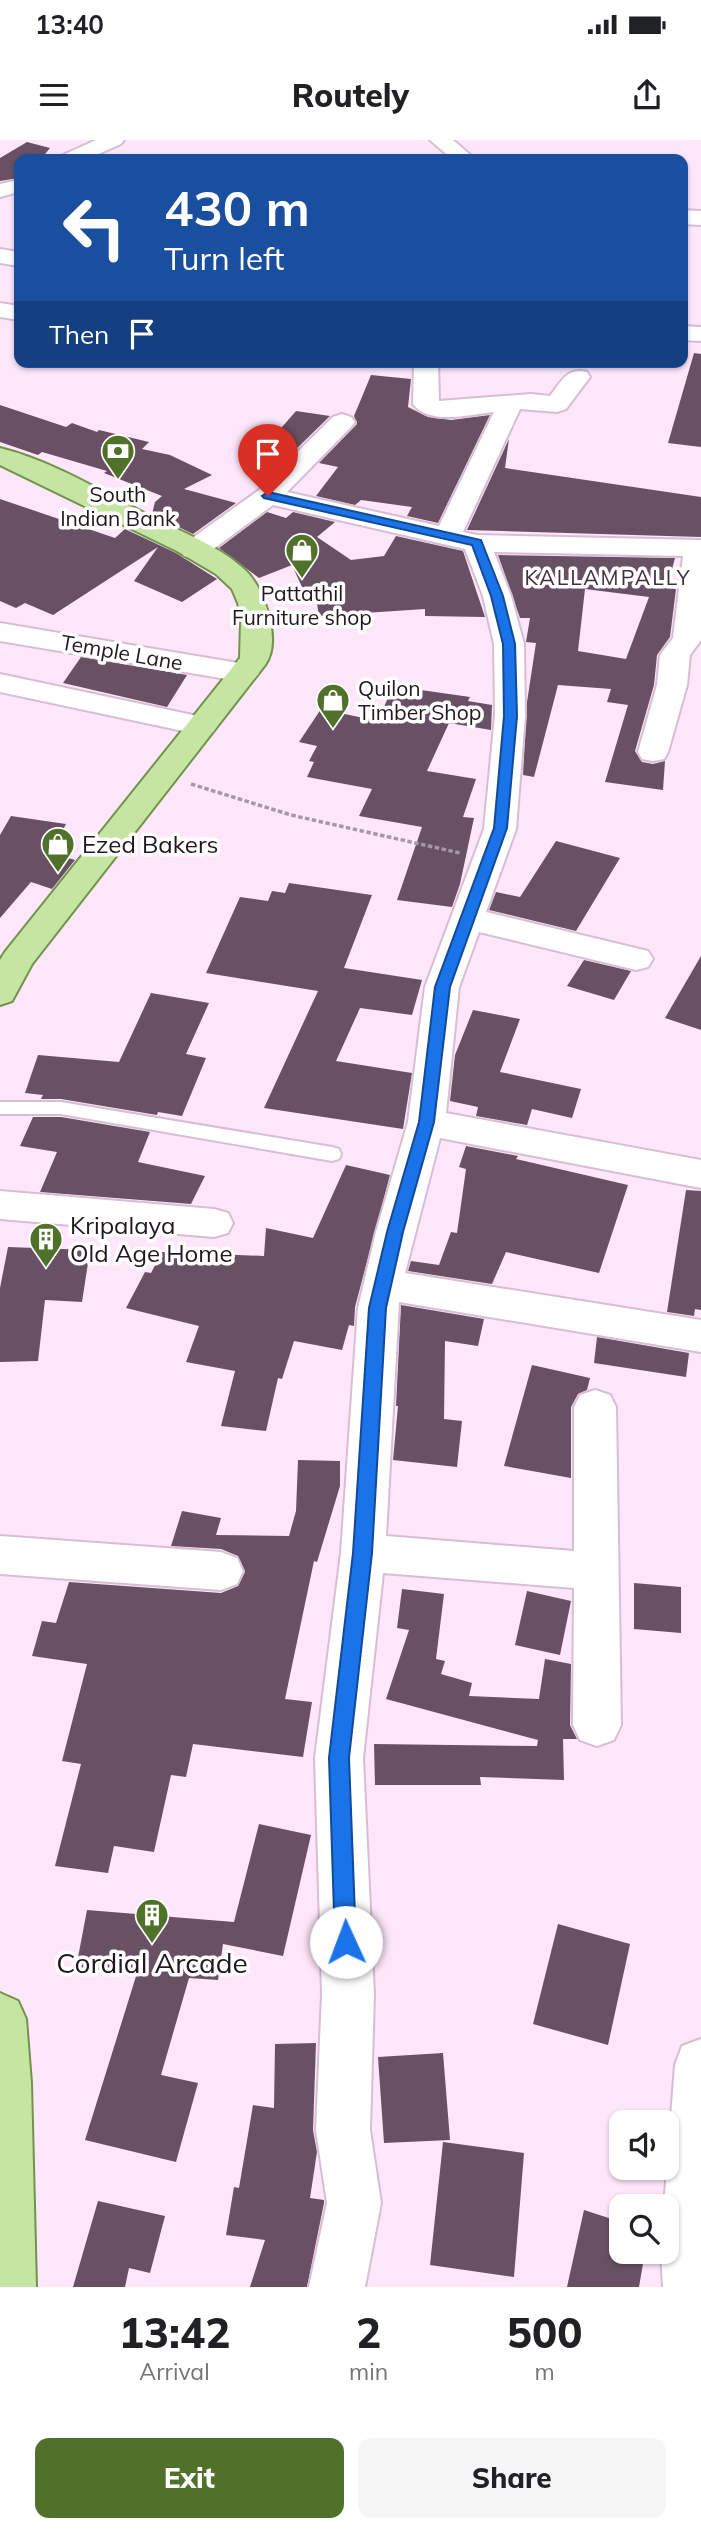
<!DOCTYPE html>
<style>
:root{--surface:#fff;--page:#f6f6f6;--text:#202124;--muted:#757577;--accent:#507129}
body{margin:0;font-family:Mulish,sans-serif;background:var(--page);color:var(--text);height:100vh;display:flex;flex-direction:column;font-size:26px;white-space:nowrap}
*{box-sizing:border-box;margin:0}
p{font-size:23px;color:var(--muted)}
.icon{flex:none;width:38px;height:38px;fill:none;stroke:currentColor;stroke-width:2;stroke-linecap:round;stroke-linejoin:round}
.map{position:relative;height:2147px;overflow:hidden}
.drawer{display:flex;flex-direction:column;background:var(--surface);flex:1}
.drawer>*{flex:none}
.top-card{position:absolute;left:14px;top:14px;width:674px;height:214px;border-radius:14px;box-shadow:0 2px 5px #0004;background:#1a4fa0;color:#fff;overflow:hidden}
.tools{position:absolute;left:609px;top:1970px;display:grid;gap:14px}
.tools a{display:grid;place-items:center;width:70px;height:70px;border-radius:14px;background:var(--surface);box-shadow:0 2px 5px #0004;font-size:35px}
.pin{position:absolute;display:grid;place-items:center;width:60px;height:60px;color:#fff;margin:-72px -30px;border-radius:50% 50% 50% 0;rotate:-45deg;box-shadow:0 0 7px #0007}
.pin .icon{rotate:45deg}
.me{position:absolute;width:77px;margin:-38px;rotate:358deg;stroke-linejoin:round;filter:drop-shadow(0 0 5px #0008)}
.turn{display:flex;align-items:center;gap:24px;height:147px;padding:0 35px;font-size:32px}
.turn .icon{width:91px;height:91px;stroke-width:2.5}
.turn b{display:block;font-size:49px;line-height:60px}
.then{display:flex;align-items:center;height:66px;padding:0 35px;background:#0003;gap:14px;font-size:26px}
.eta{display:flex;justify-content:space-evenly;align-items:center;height:119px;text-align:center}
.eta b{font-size:42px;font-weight:800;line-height:49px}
.primary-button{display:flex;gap:14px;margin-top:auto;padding:14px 35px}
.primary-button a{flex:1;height:80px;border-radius:14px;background:var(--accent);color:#fff;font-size:28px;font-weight:800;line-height:80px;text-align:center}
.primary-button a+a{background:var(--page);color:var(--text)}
.status{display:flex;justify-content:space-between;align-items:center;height:49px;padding:0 35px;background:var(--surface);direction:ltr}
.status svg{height:19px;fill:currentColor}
header{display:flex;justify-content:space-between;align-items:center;height:91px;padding:0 35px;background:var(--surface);font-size:32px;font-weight:800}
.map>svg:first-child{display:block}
.building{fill:#695165;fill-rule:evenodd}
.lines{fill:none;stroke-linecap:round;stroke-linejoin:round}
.service-casing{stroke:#d9bdd4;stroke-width:4}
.minor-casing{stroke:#d9bdd4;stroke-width:4}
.tertiary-casing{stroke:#d9bdd4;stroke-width:4}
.primary-casing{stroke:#73924c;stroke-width:4}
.path{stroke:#a896a5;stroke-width:3.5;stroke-dasharray:4.5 2.5;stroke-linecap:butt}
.service{fill:#fff;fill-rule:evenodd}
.minor{fill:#fff;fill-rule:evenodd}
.tertiary{fill:#fff;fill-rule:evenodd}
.primary{fill:#c5e6a3;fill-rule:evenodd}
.route{fill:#1a73e8;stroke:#114b97;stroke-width:2}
.labels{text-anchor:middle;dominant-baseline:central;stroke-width:7;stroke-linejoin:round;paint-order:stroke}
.far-poi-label{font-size:21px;fill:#21171f;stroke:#fff}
.far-neighbourhood-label{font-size:21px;letter-spacing:2px;fill:#432d40;stroke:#fff}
.far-street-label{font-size:21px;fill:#21171f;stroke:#fff}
.poi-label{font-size:24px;fill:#21171f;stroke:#fff;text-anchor:start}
.near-poi-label{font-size:28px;fill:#21171f;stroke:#fff}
</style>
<div class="status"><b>13:40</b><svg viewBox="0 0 49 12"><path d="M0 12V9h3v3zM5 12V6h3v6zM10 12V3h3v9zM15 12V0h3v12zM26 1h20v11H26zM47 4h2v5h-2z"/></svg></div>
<header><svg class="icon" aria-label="menu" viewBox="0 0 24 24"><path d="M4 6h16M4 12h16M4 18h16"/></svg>Routely<svg class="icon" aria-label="share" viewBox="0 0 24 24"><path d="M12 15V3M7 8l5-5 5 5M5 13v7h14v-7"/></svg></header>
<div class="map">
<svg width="701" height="2147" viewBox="0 0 701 2147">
<rect width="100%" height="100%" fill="#fee7fa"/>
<path class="building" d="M27,2L50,8L41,19H19V38L0,41V18Z
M694,213L701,214V307L668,303Z
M371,235L411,239L408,267L428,277L451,280L490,275L438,383L407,376L412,367L361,360L355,365L316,356L338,327L319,323L357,284L354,276Z
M0,265L66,287L72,283L97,292L99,290L149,302L142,309L170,315L212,335L184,349L236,363L193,394L152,374L155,362L162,356L104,333L107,331L42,312L38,315L0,302Z
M296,271L330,276L289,316L262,310Z
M509,299L505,328L701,357V397L467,390Z
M0,359L115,398L125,389L176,413L217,439L182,462L134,441L158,407L53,475L25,463L16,468L0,461Z
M267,372L286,378L293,372L335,382L317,397L351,420L384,416L396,396L463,411L485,477L425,476V469L319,476L316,457L307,458L292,425L259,438L219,408Z
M498,415L675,418L667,448L676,449L670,497L657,515L654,545L635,611L642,622L653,624L665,621L663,650L605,642L628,565L607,562L611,549L558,545L534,637L523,635L527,562L536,503L526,502L530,478H520ZM585,449L649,457L626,519L578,511Z
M81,517L187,535L167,567L63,543Z
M393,546L470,557L468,561L492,565L491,590L449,583L427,631L476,639L463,677L474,678L460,744L452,767L397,760L422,687L359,676L372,649L307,637L314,622L309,621L317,606L299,602L321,569L378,581Z
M11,676L66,684L51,713L75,720L52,749L31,742L0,778V695Z
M556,701L620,718L576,791L489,770L496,752L520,757Z
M289,743L372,755L344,828L422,840L412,875L360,868L336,921L412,933L403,989L264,968L318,851L206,833L240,757L268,761L272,751L285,753Z
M701,816V890L665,878Z
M584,820L631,831L614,860L567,846Z
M151,853L209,863L186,914L206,918L182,976L158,972L157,975L61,959H41L43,955L25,953L38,915L119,922Z
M473,870L520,879L500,932L581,949L572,978L532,969L527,985L476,976L478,967L450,961L455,915Z
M33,977H61L150,992L138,1022L205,1036L191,1064L40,1052L57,1012L20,1006Z
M466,1006L518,1016L516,1019L628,1045L599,1133L506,1112L492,1144L408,1131L411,1121L439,1125L451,1092L457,1093L466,1029L459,1027Z
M346,1025L390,1035L355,1167L354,1186L349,1185L342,1210L294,1201L282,1239L278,1238L266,1291L221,1286L235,1231L186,1222L199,1186L126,1168L145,1132L151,1133L162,1112L264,1116L266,1088L313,1098Z
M686,1050L701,1051V1170L695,1169L694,1176L667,1172Z
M8,1107L90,1110L82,1162L45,1160L38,1221L0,1222V1148Z
M401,1165L484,1179L478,1206L445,1201L444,1279L462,1281L457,1327L393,1320L398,1266H396Z
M597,1197L689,1213L686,1237L594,1223Z
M532,1225L590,1238L587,1250L578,1254L571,1267V1338L504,1326Z
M298,1320L340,1321V1346L317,1422L314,1421L285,1559L312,1562L303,1617L193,1604L186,1637L171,1635L154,1712L114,1706L108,1733L55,1726L81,1624L62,1621L87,1524L32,1516L42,1481L56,1483L69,1442L221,1453L238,1446L245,1432L238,1416L221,1409L171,1406L182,1371L221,1378L216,1395L289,1396L296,1371Z
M634,1443L681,1447V1493L634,1489Z
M402,1449L444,1454L436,1519L445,1521L441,1534L472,1543L469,1556L539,1559L545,1519L571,1524L570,1585L577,1599H563L564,1640L480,1637L481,1645H375L374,1604L537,1606L538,1600L386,1559L409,1490L397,1488Z
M527,1451L571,1461L560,1515L515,1505Z
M259,1684L311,1695L283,1816L223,1804L218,1840L189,1838L161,1935L198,1943L176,2022L85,2000L137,1833L76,1828L87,1770L234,1782Z
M558,1784L630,1804L608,1905L533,1884Z
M316,1903L313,1990L317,2012L310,2058L324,2060V2063L307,2147H250L265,2100L226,2095L234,2047L239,2048L253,1965L274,1968L275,1904Z
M443,1913L450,2000L384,2003L378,1917Z
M443,2002L524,2013L514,2137L430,2125Z
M98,2061L165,2076L150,2133L129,2128L125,2147H73Z
M584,2070L621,2082V2112H645L639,2147H567Z"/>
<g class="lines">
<defs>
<path id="service" d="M0,962H61L332,1007L339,1009L341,1014L339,1019L332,1021L61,974H0Z"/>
<path id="minor" d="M430,0H453L475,19H452Z
M682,70L701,71V85L682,84Z
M0,109L19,112V126L0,123Z
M0,163L19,166V180L0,177Z
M682,186L701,187V201L682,200Z
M414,222H438L439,261L531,254L550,256C561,242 567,227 587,232L590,237L566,269L557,272L520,269L463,392L477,395L701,400V500L690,515L687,545L668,612L664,619L653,621L642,619L638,612L657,545L660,515L673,498L683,416L494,412L511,456L524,504L525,576L516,689L486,772L648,811L653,819L648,827L636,830L479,792L459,847L446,973L701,1020V1048L440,998L405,1133L701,1180V1212L399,1162L386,1396L574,1411V1267L580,1255L595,1250L610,1255L616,1267L621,1585L614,1600L597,1606L580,1600L573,1585L574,1448L383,1433L363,1618L374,1854L370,1990L381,2063L365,2147H309L327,2063L316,1990L322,1854L315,1618L341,1413L358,1168L376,1092L408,982L425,847L484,689L495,576L494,504L483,456L465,409L273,365L204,416L194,418L184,416L180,410L184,404L259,350L333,277L342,274L351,277L355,282L351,287L287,352L439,386L494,272C471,274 429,286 413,264Z
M0,483L244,524L254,527L259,533L254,539L244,542L0,501Z
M0,534L202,577L213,580L217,586L213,592L202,595L0,552Z
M0,1051L214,1069L228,1073L233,1083L228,1093L214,1097L0,1079Z
M0,1396L221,1412L237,1418L243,1431L237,1444L221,1450L0,1434Z
M701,1899V2147H663L661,2112H667V2067H664L675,1925L682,1906Z"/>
<path id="tertiary" d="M96,0H124L121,4L87,19H60L63,15Z
M19,40V52L0,57V44Z"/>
<path id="primary" d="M0,308C53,321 104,353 152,377C183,393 220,406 246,431C265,449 282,502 265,525L32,824L12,861L0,865V820L5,812L240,518L241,481L238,463L232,449L216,434L177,411L0,325Z
M0,1853L18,1861L26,1879L31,1943L36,2147H0Z"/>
</defs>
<use href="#service" class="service-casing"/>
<use href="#minor" class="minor-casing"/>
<use href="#tertiary" class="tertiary-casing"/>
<use href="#primary" class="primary-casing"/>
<path class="path" d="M191,644L291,675L460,713"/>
<use href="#service" class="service"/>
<use href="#minor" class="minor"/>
<use href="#tertiary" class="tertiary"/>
<use href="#primary" class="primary"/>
</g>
<path class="route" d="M268,352L481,400L503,456L515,504L517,576L507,688L450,847L434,982L403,1092L386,1168L372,1413L349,1618L356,1802L353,1809L346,1812L338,1809L335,1802L329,1618L353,1413L369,1168L387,1092L419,982L435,847L494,688L504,576L503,504L491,456L472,405L264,358L262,356Z"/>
<defs>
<symbol id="bank-pin" viewBox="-11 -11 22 30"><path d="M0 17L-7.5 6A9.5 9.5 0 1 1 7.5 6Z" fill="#507129" stroke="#fff"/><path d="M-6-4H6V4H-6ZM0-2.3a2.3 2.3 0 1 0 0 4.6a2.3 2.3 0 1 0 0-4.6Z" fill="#fff"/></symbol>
<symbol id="shop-pin" viewBox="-11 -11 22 30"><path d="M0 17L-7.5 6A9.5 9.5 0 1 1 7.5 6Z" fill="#507129" stroke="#fff"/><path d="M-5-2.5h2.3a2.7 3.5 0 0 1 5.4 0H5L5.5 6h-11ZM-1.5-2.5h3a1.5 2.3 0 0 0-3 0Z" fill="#fff"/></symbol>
<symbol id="building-pin" viewBox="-11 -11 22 30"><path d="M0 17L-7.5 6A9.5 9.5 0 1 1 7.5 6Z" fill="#507129" stroke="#fff"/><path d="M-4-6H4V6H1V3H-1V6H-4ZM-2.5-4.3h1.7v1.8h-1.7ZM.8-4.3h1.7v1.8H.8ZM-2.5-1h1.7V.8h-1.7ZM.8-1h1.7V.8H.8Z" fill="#fff"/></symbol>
</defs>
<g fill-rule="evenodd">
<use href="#bank-pin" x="99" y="292" width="38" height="52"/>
<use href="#shop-pin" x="283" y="391" width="38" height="52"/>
<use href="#shop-pin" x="314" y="541" width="38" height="52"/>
<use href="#shop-pin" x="39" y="685" width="38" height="52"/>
<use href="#building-pin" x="27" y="1080" width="38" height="52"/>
<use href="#building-pin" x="133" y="1756" width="38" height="52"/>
</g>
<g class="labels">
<g class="far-poi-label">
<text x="118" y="354">South<tspan x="118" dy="24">Indian Bank</tspan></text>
<text x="302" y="453">Pattathil<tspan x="302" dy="24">Furniture shop</tspan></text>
<text x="358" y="548" text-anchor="start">Quilon<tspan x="358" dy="24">Timber Shop</tspan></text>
</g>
<g class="far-neighbourhood-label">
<text x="608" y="437">KALLAMPALLY</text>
</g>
<g class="far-street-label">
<text transform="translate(122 512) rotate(10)">Temple Lane</text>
</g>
<g class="poi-label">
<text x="82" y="704">Ezed Bakers</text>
<text x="70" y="1085">Kripalaya<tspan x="70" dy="28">Old Age Home</tspan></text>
</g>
<g class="near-poi-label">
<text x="152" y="1822">Cordial Arcade</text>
</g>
</g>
</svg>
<div class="tools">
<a><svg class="icon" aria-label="sound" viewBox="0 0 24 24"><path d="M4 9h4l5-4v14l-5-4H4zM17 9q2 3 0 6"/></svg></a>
<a><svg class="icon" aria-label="search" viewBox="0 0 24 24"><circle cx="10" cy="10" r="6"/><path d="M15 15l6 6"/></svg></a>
</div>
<div class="pin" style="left:268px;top:356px;background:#d93025"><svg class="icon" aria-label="arrive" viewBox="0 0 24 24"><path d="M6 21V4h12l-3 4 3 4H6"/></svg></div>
<svg class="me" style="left:346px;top:1802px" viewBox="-20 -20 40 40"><circle r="19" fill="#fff"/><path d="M0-13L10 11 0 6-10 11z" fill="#1a73e8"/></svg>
<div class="top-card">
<div class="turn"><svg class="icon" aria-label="left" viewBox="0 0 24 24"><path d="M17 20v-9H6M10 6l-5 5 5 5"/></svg><div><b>430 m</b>Turn left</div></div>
<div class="then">Then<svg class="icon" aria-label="arrive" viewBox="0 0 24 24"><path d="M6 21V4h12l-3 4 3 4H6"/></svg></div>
</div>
</div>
<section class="drawer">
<div class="eta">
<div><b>13:42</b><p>Arrival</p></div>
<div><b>2</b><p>min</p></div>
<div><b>500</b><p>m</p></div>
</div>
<div class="primary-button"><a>Exit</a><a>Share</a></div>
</section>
